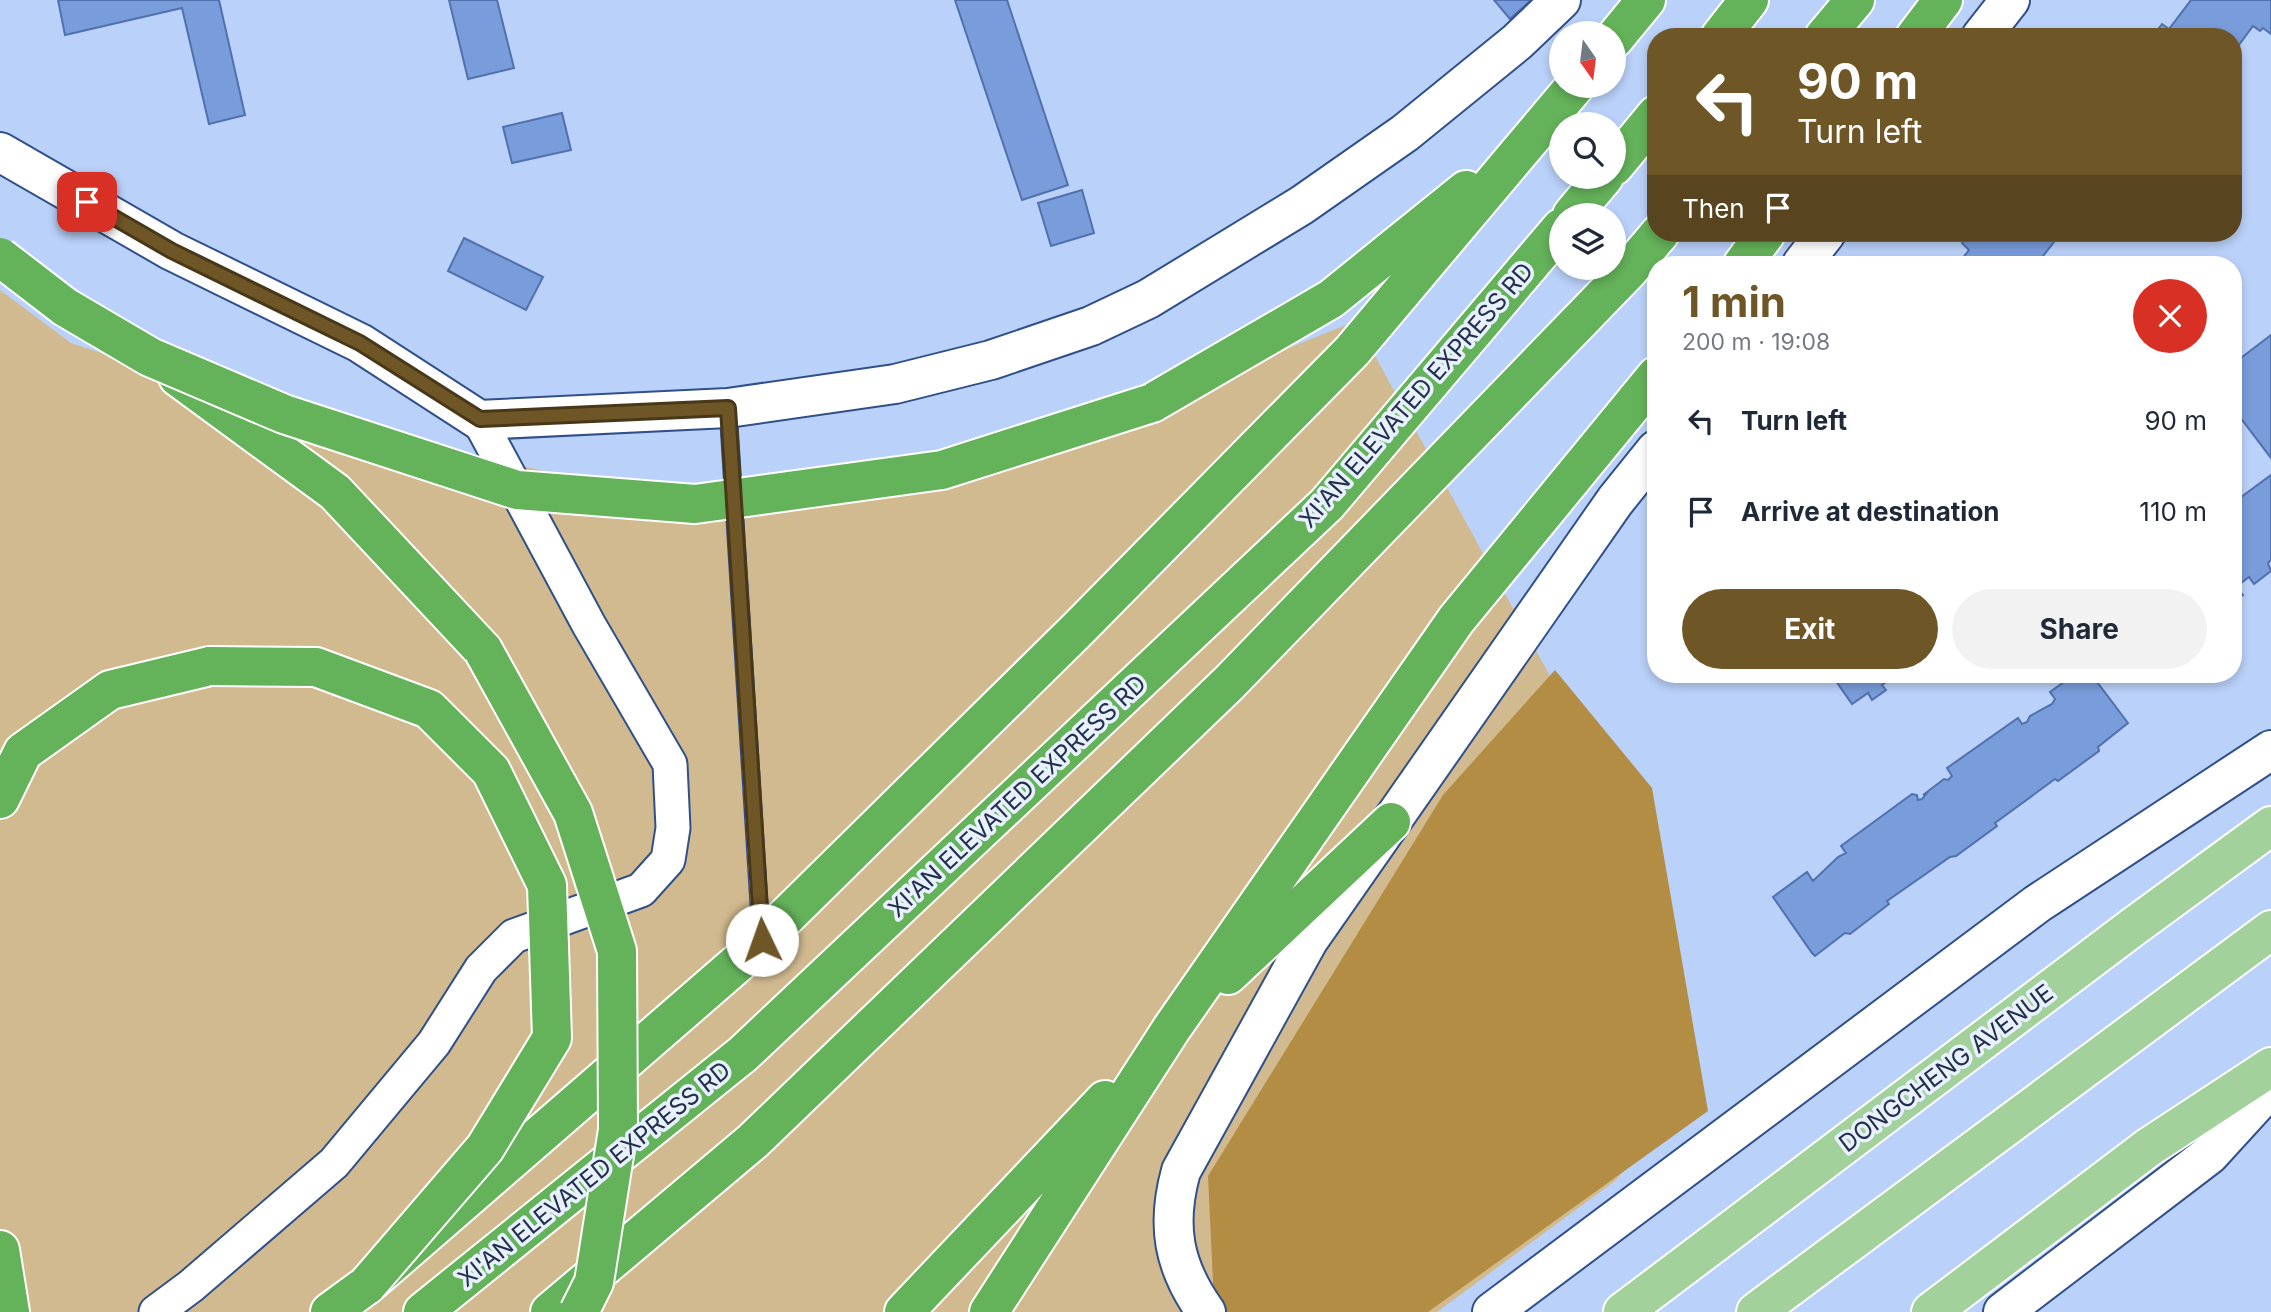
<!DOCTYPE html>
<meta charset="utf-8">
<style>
:root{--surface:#fff;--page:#f2f2f3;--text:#1f2937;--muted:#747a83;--accent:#6f5627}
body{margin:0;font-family:Inter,sans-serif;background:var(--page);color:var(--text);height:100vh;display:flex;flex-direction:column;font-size:26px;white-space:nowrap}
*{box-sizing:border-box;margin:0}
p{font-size:23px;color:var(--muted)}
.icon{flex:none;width:38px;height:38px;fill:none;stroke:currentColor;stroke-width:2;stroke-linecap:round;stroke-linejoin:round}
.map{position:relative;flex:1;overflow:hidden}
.panel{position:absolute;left:1647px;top:256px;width:595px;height:427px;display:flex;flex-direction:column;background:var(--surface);border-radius:28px;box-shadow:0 4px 10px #0003}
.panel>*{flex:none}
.banner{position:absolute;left:1647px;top:28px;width:595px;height:214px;border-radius:28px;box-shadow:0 4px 10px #0003;background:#6f5627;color:#fff;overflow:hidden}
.needle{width:46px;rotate:166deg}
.buttons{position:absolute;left:1549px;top:21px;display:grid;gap:14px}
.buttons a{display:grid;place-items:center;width:77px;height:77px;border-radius:50%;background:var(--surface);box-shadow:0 4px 10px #0003;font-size:35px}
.pin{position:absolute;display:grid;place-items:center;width:60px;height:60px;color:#fff;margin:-30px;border-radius:14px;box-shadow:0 4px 10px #0006}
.me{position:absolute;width:77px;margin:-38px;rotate:357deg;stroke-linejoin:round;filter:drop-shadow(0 0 5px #0008)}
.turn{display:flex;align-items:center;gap:24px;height:147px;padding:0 35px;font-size:32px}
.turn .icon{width:91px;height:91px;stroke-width:2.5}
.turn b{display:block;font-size:49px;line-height:60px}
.then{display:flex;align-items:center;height:66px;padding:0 35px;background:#0003;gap:14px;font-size:26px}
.round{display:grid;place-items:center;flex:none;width:74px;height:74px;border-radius:37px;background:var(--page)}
.headline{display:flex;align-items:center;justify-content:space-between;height:119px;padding:0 35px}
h1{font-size:42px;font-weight:700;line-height:52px;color:var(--accent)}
.action{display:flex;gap:14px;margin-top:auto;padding:14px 35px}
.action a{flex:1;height:80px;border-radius:42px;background:var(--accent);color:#fff;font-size:28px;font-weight:700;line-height:80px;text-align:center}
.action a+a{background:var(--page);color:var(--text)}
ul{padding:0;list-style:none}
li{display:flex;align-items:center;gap:21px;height:91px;padding:0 35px}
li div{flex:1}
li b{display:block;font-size:26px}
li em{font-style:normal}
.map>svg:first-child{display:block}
.green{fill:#d2ba90}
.forest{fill:#b38d43}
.building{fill:#799cdb;stroke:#5071ad;stroke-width:2}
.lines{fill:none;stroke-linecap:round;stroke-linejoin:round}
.lane-casing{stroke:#315089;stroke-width:19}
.street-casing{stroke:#315089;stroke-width:37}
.secondary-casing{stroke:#315089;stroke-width:42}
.primary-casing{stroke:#fff;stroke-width:42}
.highway-casing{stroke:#fff;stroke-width:42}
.lane{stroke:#fff;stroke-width:16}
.street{stroke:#fff;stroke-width:33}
.secondary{stroke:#fff;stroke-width:38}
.primary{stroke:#a2d19c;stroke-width:38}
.highway{stroke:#64b25a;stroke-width:38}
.highway-bridge-casing{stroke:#fff;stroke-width:42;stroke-linecap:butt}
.highway-bridge{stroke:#64b25a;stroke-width:38}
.route-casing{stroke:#483819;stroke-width:18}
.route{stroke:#6f5627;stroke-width:12}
.labels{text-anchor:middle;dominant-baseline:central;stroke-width:7;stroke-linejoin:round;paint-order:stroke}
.street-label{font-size:24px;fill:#22314b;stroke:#e9f1ff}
</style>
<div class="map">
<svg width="2271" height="1312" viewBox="0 0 2271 1312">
<rect width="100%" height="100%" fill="#bad1f9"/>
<path class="green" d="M0,290L71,343L284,414L695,504L942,470L1152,403L1356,321L1550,676L1666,1120L1615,1181L1437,1312H0Z"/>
<path class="forest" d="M1555,670L1652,788L1708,1111L1428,1312H1222L1214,1302L1208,1176L1443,795Z"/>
<path class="building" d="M58,0H219L245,115L209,124L182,8L65,35Z
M449,0H497L514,68L468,79Z
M955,0H1007L1068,185L1022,200Z
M1494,0H1531L1510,19Z
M2191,0H2271V34L2263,28L2260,31L2253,26L2233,53V37H2152L2162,24L2169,29Z
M562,113L571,150L512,163L503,127Z
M1082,190L1094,233L1051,246L1038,203Z
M1970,233H2061L2040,260L2043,262L2041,264H1958L1969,250L1962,243Z
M464,238L543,277L526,310L448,271Z
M2271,335V458L2233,408V364Z
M2271,475V560L2268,563L2271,571L2254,584L2249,577L2236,587L2243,595L2233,602V503Z
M1831,674H1909L1900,681L1896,675L1882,685L1886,690L1872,700L1868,693L1852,704Z
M2075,674H2091L2128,723L2098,747L2099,751L2058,781L2055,779L1995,823L1997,826L1956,856L1950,857L1887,901L1889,904L1850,934L1845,933L1815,956L1812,953L1773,897L1807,872L1813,881L1838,857L1846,853L1841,846L1912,794L1917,795L1918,800L1922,799L1926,794L1923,795L1944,779L1948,780L1952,776L1947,768L2018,718L2022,724L2027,722L2030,716L2052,704L2055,699L2050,692Z"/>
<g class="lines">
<defs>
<path id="lane" d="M728,408L761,937"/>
<path id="street" d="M156,1312L191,1286L334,1163L434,1043L481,969L514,936L641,890L668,860L673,828L670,764L589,625L479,420"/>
<path id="secondary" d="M1981,37L2010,0
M0,152L172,251L360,343L479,420L728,408L895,384L991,360L1091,326L1148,299L1302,205L1405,133L1517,42L1561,0
M1802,264L1826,233
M1206,1312C1173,1266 1166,1225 1181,1171L1308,941L1615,501L1656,450
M1492,1312L2037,904L2271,750
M2003,1312L2209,1155L2271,1087"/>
<path id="primary" d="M1623,1312L2133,927L2271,826
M1756,1312L2271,930
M1931,1312L2149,1147L2271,1067"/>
<path id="highway" d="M1720,37L1749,0
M1824,37L1855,0
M1915,37L1943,0
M1614,39L1646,0
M1614,166L1656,115
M1572,215L1604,177
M1743,264L1766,233
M178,377L335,492L483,650
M1152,403L1331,299L1466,190
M0,799L23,752L110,690L210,666
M1228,975L1391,822
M0,1250L10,1312
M330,1312L367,1285L746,956L1078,629L1352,351L1575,86
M423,1312L743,1054L1327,504L1561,228
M550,1312L753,1141L1229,683L1628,271L1660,233
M904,1312L1105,1100
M989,1312L1172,1028L1456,620L1656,376"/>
</defs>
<use href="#lane" class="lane-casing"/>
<use href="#street" class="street-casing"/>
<use href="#secondary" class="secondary-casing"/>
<use href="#primary" class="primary-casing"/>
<use href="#highway" class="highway-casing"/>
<use href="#lane" class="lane"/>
<use href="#street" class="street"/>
<use href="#secondary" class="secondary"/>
<use href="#primary" class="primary"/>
<use href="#highway" class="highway"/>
<defs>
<path id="highway-bridge" d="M0,257L65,307L150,357L284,414L517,490L695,504L942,470L1152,403
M483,650L573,813L617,951L618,1130L594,1282L579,1312
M210,666L316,667L429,709L491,771L547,885L552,1038L485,1148L367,1285"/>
</defs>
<use href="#highway-bridge" class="highway-bridge-casing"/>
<use href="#highway-bridge" class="highway-bridge"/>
</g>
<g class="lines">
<defs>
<path id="route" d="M87,202L172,251L360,343L480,419L728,408L762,940"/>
</defs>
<use href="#route" class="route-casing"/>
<use href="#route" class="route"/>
</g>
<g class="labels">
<g class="street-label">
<text transform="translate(1416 395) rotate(-49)">XI'AN ELEVATED EXPRESS RD</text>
<text transform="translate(1017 796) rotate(-43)">XI'AN ELEVATED EXPRESS RD</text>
<text transform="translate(1946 1068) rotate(-37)">DONGCHENG AVENUE</text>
<text transform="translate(594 1174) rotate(-39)">XI'AN ELEVATED EXPRESS RD</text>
</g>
</g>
</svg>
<div class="buttons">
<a><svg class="needle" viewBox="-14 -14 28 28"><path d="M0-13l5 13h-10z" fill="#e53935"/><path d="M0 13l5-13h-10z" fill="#747a83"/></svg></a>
<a><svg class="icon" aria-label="search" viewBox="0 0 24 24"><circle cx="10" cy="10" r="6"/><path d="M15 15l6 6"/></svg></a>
<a><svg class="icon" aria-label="layers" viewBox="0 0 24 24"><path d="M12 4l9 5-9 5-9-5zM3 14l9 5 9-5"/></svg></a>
</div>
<div class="pin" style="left:87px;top:202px;background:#d93025"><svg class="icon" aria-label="arrive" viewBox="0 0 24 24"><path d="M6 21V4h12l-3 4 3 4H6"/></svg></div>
<svg class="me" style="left:762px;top:940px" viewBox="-20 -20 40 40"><circle r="19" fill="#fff"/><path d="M0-13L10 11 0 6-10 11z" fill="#6f5627"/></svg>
<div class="banner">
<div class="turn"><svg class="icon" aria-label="left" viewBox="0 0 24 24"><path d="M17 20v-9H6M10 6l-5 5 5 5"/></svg><div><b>90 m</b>Turn left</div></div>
<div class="then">Then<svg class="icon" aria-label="arrive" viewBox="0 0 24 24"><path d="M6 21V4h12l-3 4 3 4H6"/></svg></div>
</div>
<section class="panel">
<div class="headline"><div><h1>1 min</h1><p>200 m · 19:08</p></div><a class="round" style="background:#d93025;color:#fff"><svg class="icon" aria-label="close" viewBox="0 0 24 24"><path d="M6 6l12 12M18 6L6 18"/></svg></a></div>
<ul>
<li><svg class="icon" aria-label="left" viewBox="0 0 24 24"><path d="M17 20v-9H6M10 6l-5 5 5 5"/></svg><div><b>Turn left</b></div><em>90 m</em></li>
<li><svg class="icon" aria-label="arrive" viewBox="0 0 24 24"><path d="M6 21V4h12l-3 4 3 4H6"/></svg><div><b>Arrive at destination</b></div><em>110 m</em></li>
</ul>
<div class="action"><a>Exit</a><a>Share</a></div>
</section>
</div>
